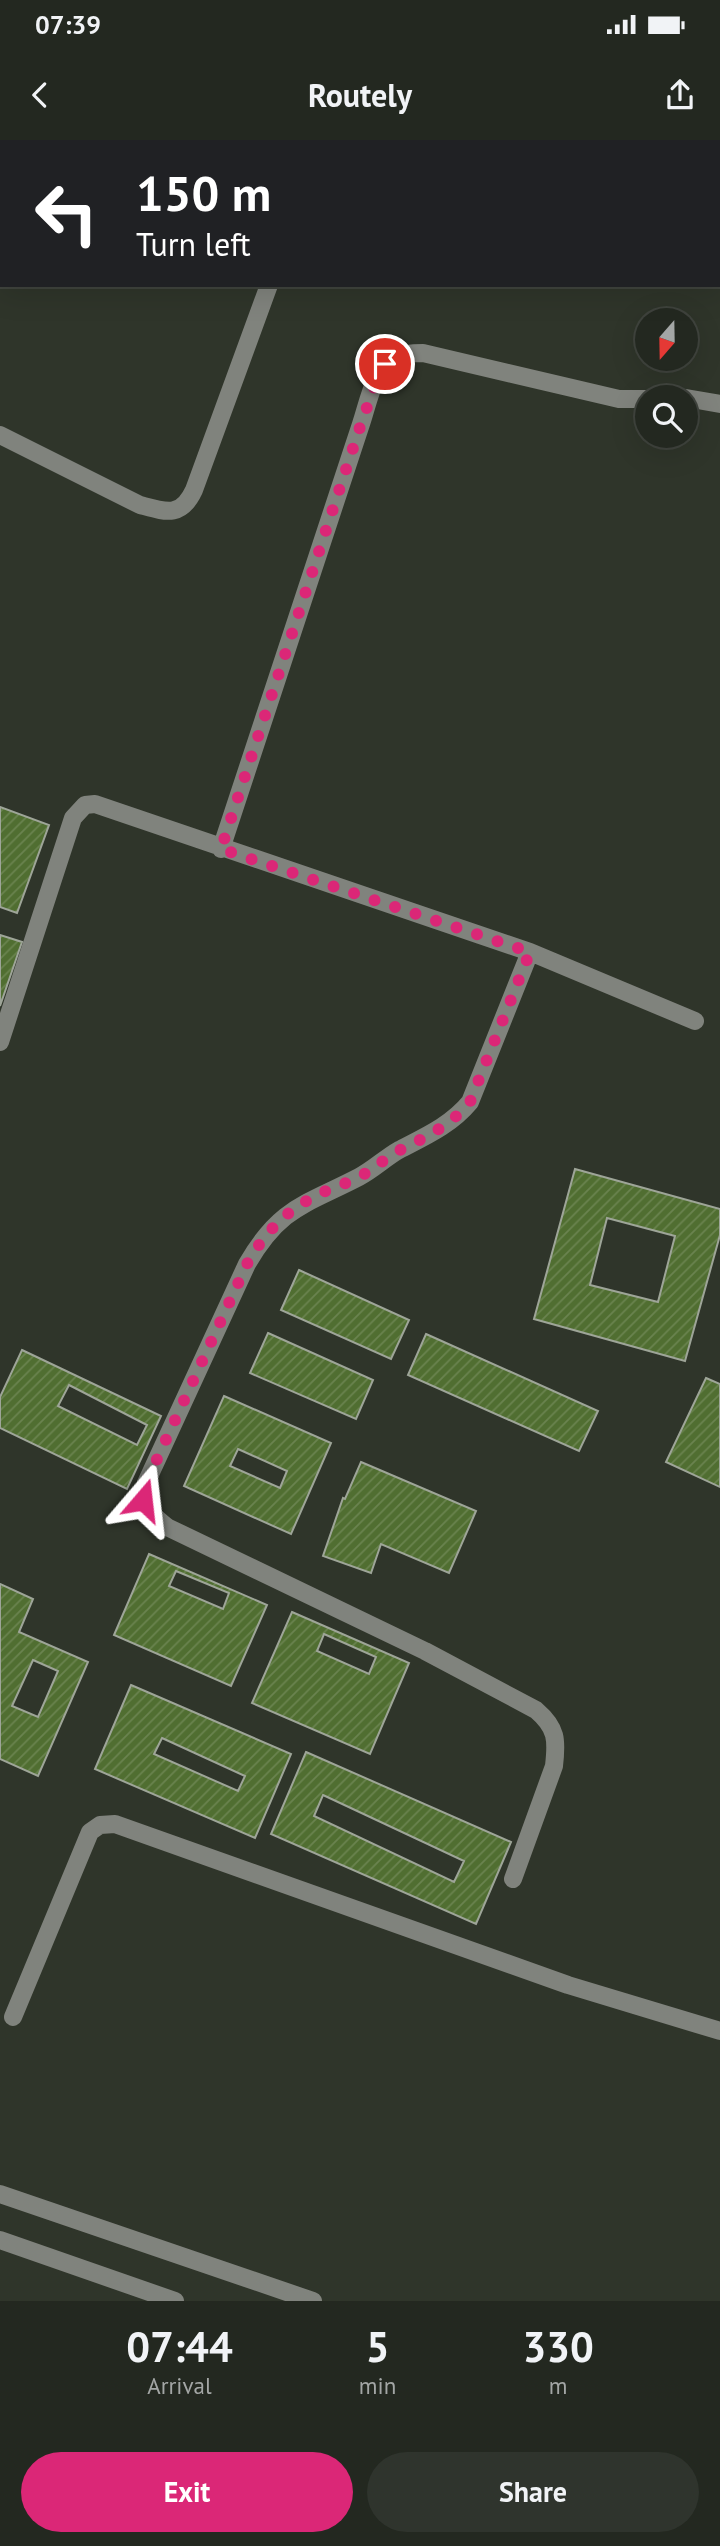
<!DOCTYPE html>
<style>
:root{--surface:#232820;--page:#2f342d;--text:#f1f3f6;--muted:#a3a6a5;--line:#40443e;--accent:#db2777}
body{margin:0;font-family:"PT Sans",sans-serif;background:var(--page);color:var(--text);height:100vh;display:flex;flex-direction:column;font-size:26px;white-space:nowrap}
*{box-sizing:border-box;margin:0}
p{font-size:23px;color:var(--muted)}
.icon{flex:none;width:38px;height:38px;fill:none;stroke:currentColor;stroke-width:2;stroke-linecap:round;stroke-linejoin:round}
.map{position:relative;height:2161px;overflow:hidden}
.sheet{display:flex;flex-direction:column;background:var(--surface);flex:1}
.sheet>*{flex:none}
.top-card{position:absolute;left:0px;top:0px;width:721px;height:147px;box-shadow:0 7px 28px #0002,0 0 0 2px var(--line);background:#202124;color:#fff;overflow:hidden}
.needle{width:46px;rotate:200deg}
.fabs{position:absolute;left:635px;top:168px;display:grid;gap:14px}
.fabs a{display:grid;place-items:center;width:63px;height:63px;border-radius:50%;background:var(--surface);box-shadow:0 7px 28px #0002,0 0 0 2px var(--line);font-size:35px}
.pin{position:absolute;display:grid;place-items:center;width:60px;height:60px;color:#fff;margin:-30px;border:4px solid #fff;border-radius:50%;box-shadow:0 2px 7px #0007}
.me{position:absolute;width:77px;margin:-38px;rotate:17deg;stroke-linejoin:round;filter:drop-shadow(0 0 5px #0008)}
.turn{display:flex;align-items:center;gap:24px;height:147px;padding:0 21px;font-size:32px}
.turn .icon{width:91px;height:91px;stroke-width:2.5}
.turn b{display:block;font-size:49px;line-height:60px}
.eta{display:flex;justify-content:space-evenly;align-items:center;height:119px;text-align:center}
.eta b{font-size:42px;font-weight:700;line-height:49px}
.primary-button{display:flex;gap:14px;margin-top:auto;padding:14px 21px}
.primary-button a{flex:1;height:80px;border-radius:42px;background:var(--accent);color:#fff;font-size:28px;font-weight:700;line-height:80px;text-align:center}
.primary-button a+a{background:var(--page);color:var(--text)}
.status{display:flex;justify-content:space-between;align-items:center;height:49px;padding:0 35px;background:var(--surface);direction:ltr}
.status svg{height:19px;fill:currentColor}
header{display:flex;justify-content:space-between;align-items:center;height:91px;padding:0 21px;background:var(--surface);font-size:32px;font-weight:700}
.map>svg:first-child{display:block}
.building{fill:url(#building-hatch);stroke:#9ea598;stroke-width:2;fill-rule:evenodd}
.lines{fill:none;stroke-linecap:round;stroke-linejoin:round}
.minor{stroke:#80837d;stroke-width:18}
.route{stroke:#db2777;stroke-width:12;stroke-dasharray:0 21.6}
</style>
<div class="status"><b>07:39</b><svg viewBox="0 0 49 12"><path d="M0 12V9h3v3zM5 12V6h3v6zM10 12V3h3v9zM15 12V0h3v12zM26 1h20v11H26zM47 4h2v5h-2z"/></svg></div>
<header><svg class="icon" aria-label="back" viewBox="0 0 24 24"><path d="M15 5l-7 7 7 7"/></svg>Routely<svg class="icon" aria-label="share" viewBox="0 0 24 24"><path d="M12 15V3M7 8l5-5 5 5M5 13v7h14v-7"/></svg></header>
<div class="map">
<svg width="720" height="2161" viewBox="0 0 720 2161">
<defs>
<pattern id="building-hatch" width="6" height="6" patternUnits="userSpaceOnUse" patternTransform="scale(1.75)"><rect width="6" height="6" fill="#506e31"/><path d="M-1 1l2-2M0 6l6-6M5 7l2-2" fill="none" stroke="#6a834f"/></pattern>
</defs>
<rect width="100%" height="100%" fill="#2f352a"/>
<path class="building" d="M0,667L49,685L17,773L0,767Z
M0,795L22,802L0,866Z
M575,1029L720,1069V1095L685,1221L534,1179ZM607,1078L675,1096L658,1162L590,1145Z
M299,1130L409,1180L391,1219L281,1170Z
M268,1193L373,1240L356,1279L250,1233Z
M426,1194L598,1271L579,1311L408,1235Z
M22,1210L161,1276L127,1349L0,1288V1257ZM69,1245L147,1285L137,1305L58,1266Z
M706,1238L720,1244V1347L666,1322Z
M224,1256L331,1303L291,1394L184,1346ZM238,1309L287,1331L280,1348L230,1326Z
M361,1322L476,1371L449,1433L381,1404L371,1433L323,1416L343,1358L345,1359Z
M149,1414L267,1465L231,1546L114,1495ZM176,1431L229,1453L223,1469L169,1446Z
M0,1444L33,1459L19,1492L88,1522L38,1636L0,1619ZM33,1520L58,1531L38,1577L12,1566Z
M292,1472L409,1523L370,1614L252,1563ZM324,1494L376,1517L369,1534L317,1511Z
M131,1545L291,1614L255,1698L95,1629ZM162,1598L245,1636L238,1651L154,1614Z
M306,1612L511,1702L476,1784L271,1694ZM323,1655L464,1721L454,1742L314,1676Z"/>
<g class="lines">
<path class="minor" d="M439,0L443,2
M322,2L323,0
M719,137H720
M686,258L720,264
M0,295L140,365C166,372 181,378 194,350L269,145
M221,709L361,284C368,264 374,227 395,217C404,213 414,213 423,213L619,259H648
M0,902L73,678L85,665L95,664L530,812L695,881
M513,1739L554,1626C557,1600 557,1588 536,1570L425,1511L167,1387C148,1371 142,1369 146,1343L247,1124C280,1067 305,1065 359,1037C374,1029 385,1018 399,1010C426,996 451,985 470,962L530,812
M13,1877L90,1692L100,1685L115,1684L568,1845L720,1891
M0,2054L313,2161
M0,2100L175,2161"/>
</g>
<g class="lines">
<path class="route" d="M143,1360L146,1343L247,1124C263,1096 281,1075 310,1059C325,1050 343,1045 359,1037C374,1029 385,1018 400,1010C426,997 451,985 470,962L530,812L221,709L361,284L377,239L385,224"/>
</g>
</svg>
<div class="fabs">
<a><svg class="needle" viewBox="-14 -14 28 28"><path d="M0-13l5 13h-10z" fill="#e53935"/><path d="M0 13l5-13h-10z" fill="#a3a6a5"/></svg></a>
<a><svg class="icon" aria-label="search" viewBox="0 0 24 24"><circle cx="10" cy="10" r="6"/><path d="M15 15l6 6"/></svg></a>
</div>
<div class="pin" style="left:385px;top:224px;background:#d93025"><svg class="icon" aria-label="arrive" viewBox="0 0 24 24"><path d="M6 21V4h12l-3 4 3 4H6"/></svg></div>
<svg class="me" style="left:143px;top:1360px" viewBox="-20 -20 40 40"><path d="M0-17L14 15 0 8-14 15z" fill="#db2777" stroke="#fff" stroke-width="4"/></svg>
<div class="top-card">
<div class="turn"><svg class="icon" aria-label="left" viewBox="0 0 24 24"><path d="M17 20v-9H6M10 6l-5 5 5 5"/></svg><div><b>150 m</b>Turn left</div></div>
</div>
</div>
<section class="sheet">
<div class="eta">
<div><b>07:44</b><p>Arrival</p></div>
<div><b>5</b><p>min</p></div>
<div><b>330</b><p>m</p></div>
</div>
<div class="primary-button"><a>Exit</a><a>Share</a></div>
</section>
